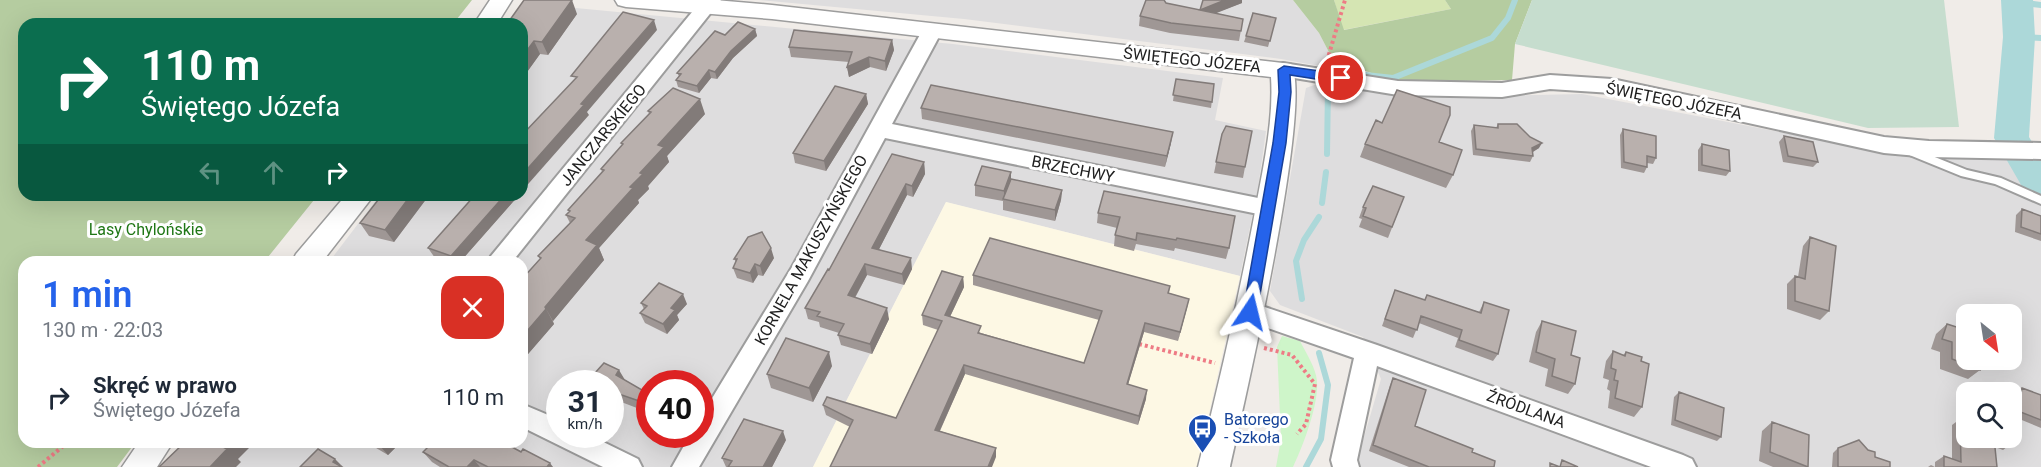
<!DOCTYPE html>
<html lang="pl">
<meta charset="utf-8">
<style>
:root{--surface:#fff;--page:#f6f6f7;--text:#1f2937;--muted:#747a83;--accent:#2563eb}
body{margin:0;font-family:Roboto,sans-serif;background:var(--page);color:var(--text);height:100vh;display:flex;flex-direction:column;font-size:22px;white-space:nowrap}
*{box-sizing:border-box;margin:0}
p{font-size:20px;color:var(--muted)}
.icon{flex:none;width:33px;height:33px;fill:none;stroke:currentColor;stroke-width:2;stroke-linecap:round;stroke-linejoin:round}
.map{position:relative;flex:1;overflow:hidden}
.drawer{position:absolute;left:18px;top:256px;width:510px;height:192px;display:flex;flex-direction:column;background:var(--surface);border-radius:18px;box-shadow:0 6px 24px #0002}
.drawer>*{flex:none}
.banner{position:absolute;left:18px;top:18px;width:510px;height:183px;border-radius:18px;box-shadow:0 6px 24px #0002;background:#0b6e4f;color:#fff;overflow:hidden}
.needle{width:39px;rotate:150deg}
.fabs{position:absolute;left:1956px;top:304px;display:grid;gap:12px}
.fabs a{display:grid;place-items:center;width:66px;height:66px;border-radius:12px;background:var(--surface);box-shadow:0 6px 24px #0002;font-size:30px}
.speed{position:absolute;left:546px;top:370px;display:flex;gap:12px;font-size:30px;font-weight:700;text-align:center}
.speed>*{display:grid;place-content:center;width:78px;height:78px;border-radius:50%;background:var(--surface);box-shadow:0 6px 24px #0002;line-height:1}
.speed small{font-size:15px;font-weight:400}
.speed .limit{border:9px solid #d22;background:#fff;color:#111}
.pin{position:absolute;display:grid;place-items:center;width:51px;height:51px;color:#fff;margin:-26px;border:3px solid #fff;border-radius:50%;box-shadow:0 2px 6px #0007}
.me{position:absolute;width:66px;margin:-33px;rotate:10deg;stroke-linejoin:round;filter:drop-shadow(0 0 4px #0008)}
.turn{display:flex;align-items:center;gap:21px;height:126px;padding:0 24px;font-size:27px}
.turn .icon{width:78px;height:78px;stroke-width:2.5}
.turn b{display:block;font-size:42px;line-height:51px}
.lanes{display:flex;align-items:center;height:57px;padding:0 24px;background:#0003;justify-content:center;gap:30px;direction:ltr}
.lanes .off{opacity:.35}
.round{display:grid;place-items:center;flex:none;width:63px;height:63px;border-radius:18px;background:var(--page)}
.headline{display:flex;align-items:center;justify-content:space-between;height:102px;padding:0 24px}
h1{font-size:36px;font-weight:600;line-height:45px;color:var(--accent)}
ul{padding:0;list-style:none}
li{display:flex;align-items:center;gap:18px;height:78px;padding:0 24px}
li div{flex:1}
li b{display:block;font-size:22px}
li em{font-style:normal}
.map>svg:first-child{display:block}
.residential{fill:#deddde;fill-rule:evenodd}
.education{fill:#fdf8e4}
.grass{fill:#d5e5b3}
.forest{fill:#b5cca0}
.wetland{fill:#c6ddce}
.park{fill:#cef5c9}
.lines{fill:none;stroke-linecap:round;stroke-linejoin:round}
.stream{stroke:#acd8d9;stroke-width:6}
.river{fill:#acd8d9;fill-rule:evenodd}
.service-casing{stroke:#9d9d9d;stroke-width:4}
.minor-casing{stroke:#9d9d9d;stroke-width:4}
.tertiary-casing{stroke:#9d9d9d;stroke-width:3}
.path{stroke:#ee7b85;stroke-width:4;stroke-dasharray:3 3;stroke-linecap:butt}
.service{fill:#fff;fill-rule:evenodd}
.minor{fill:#fff;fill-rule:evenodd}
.tertiary{fill:#fff;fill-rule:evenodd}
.wall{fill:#9f9795}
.shaded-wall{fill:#827b79}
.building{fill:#b9b0ad;stroke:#827b79;stroke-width:1.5}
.route{fill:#2563eb;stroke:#184099;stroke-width:1.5}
.labels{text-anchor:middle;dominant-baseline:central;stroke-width:6;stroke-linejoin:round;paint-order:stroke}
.street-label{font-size:16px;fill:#202020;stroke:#fff}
.park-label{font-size:16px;fill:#207716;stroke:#fff}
.transit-label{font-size:16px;fill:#164399;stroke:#fff;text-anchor:start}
</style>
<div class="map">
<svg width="2041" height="467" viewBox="0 0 2041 467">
<rect width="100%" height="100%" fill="#f0ece8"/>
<path class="residential" d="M759,0H1293L1319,33L1333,60L1330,68L1281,59L964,19Z
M534,4L953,44L1223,78L1215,120L1266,131L1258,188L1240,276L946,202L887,318L889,319L880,338L872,354H870L813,467H183L202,443L522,442V262H329L380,195H522V24ZM560,384H610V435H560ZM650,384H700V435H650Z
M1320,83L1411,98L1582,94L1873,150L2041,155V467H1339L1359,454L1381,379L1363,337L1280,305L1270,291L1306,88ZM1966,315H2012V360H1966ZM1966,393H2012V438H1966Z"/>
<path class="education" d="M946,202L1240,276L1197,467H813L870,354H872L880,338L889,319L887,318Z"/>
<path class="grass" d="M1334,0H1445L1451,9L1343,30Z"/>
<path class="forest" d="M0,0H472L453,24H24V195H318L264,262H24V442L135,443L117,467H0Z
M1293,0H1334L1344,30L1451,9L1445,0H1532L1515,44L1512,80L1398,82L1333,60L1319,33Z"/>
<path class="wetland" d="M1532,0H1944L1959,127L1868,128L1515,44Z"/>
<path class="park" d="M1282,336L1300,341C1306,353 1316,368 1317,381C1319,404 1303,446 1293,467H1276L1281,439L1277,347Z"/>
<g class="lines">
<path class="stream" d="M2017,2L2041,5
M2019,37L2041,38
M1338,72L1393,78L1492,38L1508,18L1515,0
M1327,154L1328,86
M1322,203L1326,172
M1302,299L1296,261L1304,240L1319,217
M1306,467L1321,439L1328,385L1319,353"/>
<path class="river" d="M2001,0H2033L2035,37L2029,137L2041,157V201L2028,197L1994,138L2003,37Z"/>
<defs>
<path id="service" d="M1910,147L1967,170L2001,178L2041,196V204L1995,184L1961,176L1907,154L1905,151Z"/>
<path id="minor" d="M702,0H721L512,262H488L491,256Z
M932,25L939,26L942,31L892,124L1268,200L1276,202L1279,208L1276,214L1268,216L885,138L808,281L699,467H672L690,435H700V418L792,267L922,31L925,26Z
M1283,63L1398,81L1502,83L1550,75L1612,79L1884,137L1929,141L2041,143V159L1929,157L1884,153L1612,93L1550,89L1502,97L1398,95L1276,75L1273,70L1276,65Z
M1250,302L1377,345L1683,455L1692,459L1696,467H1651L1377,366L1357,460L1359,467H1333L1331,460L1354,358L1242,319L1238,312L1242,305Z
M522,404L560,420V435H589L638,459L642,467H603L522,427Z"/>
<path id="tertiary" d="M490,0H512L497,24H474Z
M615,0H715L772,5L1291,64C1314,102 1243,408 1230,467H1198C1219,384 1238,301 1254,217C1262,171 1274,124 1271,77L772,19L626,7L618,5Z
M346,195H374L322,262H292L296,254Z
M139,442H173L157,467H122Z"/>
</defs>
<use href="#service" class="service-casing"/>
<use href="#minor" class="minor-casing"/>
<use href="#tertiary" class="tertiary-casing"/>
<path class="path" d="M1327,61L1345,0
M1139,344L1215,363
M1264,348L1292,355L1315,384L1306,424L1297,434
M38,467L68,442"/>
<use href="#service" class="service"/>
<use href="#minor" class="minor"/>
<use href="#tertiary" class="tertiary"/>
</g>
<path class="wall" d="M1203,0H1242V3L1215,13L1243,19L1239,41L1170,33L1139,26L1140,16L1166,3L1200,10Z
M577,14L548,55L540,54L522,79V24Z
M1276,18L1268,47L1244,42L1246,36Z
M755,29L757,36L733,58L717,79L711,78L699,93L678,87L676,80L679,76L677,73L725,35Z
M892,40L894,50L886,71L870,67L849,77L847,67L849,62L791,57L789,47Z
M1176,79L1214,84L1211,108L1173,101Z
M866,94L868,104L826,171L795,163L793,153Z
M921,108L1171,143L1165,167L922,119Z
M648,111L705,114L667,156L669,162L648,186L649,189L638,200L639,203L599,248L604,260L553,321L554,324L522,361V279L540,259L538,256L570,223L566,215L569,212L568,210L602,172L601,169L622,145L621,143L649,114Z
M1498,124L1539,148L1533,152V156L1530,162L1473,155L1471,131L1474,125L1496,128Z
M1623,129L1656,158L1653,164L1647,163V167L1644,173L1621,168L1620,135Z
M1222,134L1245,167L1243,178L1214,173Z
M1784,136L1818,162L1813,167L1783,162L1779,142Z
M1439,142L1453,175L1446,188L1360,157L1365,144Z
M1702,144L1730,171L1726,176L1698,171V150Z
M924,162L925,174L913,197L907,195L879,249L912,269L904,285L867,275L855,298L889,319L872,354L841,345L838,335L839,333L820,327L819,322L808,319L805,308L829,270Z
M1011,172V179L1062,190L1061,200L1055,221L1003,210V201L975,196V185Z
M1104,191L1229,248L1226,259L1175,248L1174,251L1136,244L1134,251L1114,246L1115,235L1117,228L1097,223L1098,213Z
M382,195H433L430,198H427L394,242L369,236L360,223Z
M475,195H519L460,262H448L435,258L428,248Z
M1404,197L1388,238L1359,227L1362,219L1359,218L1363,207Z
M2022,209L2041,216V241L2015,232L2016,215Z
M1810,237L1829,311L1820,320L1787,309V284L1795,276L1798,277L1803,246Z
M774,258L763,276L758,275L753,283L737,278L733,268L736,262L734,259Z
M973,275L1170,286L1169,293L1189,299L1178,341L1144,332L1128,385L1146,399L1138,425L965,374L940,431L996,448V457L850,427L826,415L823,405L896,418L938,330L923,325L922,315L963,277L964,287L950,317L981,333L1084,363L1099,320L973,285Z
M1395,290L1424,300L1427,295L1479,312L1484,302L1498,354L1493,361L1455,347L1458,338L1419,323L1413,338L1382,326Z
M641,303L687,304L677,315L679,320L667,334L645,323L640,313L644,309Z
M1542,321L1575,384L1568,394L1545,386L1548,369L1529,362L1536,332Z
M1947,324L1966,360H1988L1980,366V370L1968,379L1940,369V352L1931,349L1936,334Z
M1613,351L1623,355L1626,352L1641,361L1642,407L1634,417L1608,408L1610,391L1607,389L1609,380L1603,378L1606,361Z
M832,366L813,402L771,388L767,374Z
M1393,378L1415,426L1494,467H1409L1369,451L1390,385Z
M625,380L649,394L650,413L616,400L610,407V384Z
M2022,388L2041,395V428L2012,416L2015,393Z
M1679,392L1721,437L1717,441L1671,425L1674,397Z
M1965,398L1966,438H2011L2012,443L2003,450L1995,447L1997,467H1928L1931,465L1935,467V462L1944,456L1952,459V425L1956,422V405Z
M1772,422L1808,467H1773L1759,461L1762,431Z
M786,440L772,467H726L722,458Z
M369,442H401L388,455L371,445Z
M423,442H503L553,467H440L432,462L423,452L429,446Z
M1838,448L1868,450L1875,457L1890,467H1832L1833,453Z"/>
<path class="shaded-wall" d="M572,0L577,14L548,55L542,42Z
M1225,0H1242V3L1199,20L1200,10Z
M654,20L657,30L587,112L589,115L522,191V175L581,104Z
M755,29L757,36L733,58L717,79L715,72L731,51Z
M892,40L894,50L886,71L885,61Z
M534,41L540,54L522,79V57Z
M869,57L870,67L849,77L847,67Z
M709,70L711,78L699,93L697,86Z
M866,94L868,104L826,171L824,161Z
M700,99L705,114L667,156L669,162L648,186L649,189L638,200L639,203L599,248L604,260L553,321L545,307L586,240L630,187L658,145Z
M1173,132L1171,143L1165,167L1167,156Z
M1542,143L1539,148L1529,154L1532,148Z
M924,162L925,174L913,197L912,186Z
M1011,172V183L1004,201V191Z
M906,184L907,195L874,259L872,248Z
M1062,190L1061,200L1055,221V210Z
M411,195H425L427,198L394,242L385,230Z
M505,195H519L460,262H456L451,256Z
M771,248L774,258L763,276L760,266Z
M911,258L912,269L904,285L902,274Z
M755,264L758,275L753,283L750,273Z
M865,264L867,275L850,306L848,295Z
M963,277L964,287L946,325L945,315Z
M683,294L687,304L677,315L679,320L667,334L663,324L671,308Z
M1189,299L1187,308L1178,341L1180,332Z
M887,308L889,319L872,354L870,344Z
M546,309L554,324L522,361V337Z
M1145,323L1144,332L1125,394L1127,384Z
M829,352L832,366L813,402L809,388Z
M964,365L965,374L936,439L935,430Z
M619,370L625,380L616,375Z
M611,390L616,400L610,407V391Z
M1147,390L1146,399L1138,425L1139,416Z
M649,394L650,395V412L645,403Z
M783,431L786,440L772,467H763Z
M228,442H255L238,459L241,462L236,467H210L223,447Z
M382,442H401L388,455L379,445Z
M996,448V457L992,467H988Z
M335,459L343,467L333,462Z
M474,460L480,467H467Z
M550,463L553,467H547Z"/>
<path class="building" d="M524,0H572L542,42L534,41L522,57V24H507Z
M1146,0H1164L1166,3L1200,10L1203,0H1225L1200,10L1243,19L1241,31L1171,23L1140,16Z
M623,12L654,20L581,104L584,105L522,175V135L577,77L571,76Z
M1253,13L1276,18L1270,41L1246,36Z
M738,22L755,29L731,51L715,72L709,70L697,86L676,80L681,74L677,73L715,31L725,35Z
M794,30L892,40L885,61L869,57L847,67L852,52L789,47Z
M1176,79L1214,84L1212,102L1173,95Z
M931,85L1173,132L1167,156L921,108Z
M835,86L866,94L824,161L793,153Z
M673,88L700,99L658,145L664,147L640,173L643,174L630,187L633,188L586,240L597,245L545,307L546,309L522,337V279L541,258L538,256L575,218L566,215L570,211L568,210L604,170L601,169L623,144L621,143L651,112L648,111Z
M1397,90L1450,107V115L1439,142L1462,150L1453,175L1365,144L1376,120L1382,123Z
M1498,124H1517L1530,137L1542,143L1532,148L1533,156L1476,149L1474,125L1498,128Z
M1226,126L1252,131L1245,167L1216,162L1222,134Z
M1623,129L1656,136V158L1647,156V167L1624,162Z
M1784,136L1813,142L1818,162L1788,156Z
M1702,144L1729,150L1730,171L1702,165Z
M892,154L924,162L912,186L906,184L872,248L911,258L902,274L865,264L848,295L887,308L870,344L838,335L844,324L817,316L820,312L805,308L828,269L829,270Z
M982,166L1011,172L1004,191L975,185Z
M1011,179L1062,190L1055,210L1003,199Z
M1373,186L1404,197L1392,227L1363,216L1366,208L1363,207Z
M1104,191L1235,216L1229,248L1177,238L1176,240L1137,233L1136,240L1115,235L1120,217L1098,213Z
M382,195H411L385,230L360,223Z
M475,195H505L451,256L428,248Z
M2022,209L2041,216V234L2021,227Z
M762,232L771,248L760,266L755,264L750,273L733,268L737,259H734L748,237Z
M1810,237L1836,246L1829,311L1795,301V276L1805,279Z
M990,238L1170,286L1168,293L1189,299L1180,332L1145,323L1127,384L1147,390L1139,416L964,365L935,430L996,448L988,467H830L853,420L823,405L827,397L896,418L942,321L922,315L942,271L963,277L945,315L981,326L978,333L1084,363L1102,311L973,275Z
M388,259L395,262H385Z
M659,283L683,294L671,308L675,310L663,324L640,313L647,306L641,303Z
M1395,290L1425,300L1427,295L1481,313L1484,302L1509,310L1498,354L1459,340L1462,330L1421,316L1417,330L1385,319Z
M1542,321L1576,331L1571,355L1580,358L1575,384L1552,376L1555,359L1536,352Z
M1947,324L1966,330V360H1980V370L1952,359V342L1942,339Z
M786,338L829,352L809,388L767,374Z
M1613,351L1625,356L1626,352L1642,357L1641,361L1649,364L1642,407L1615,398L1618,381L1614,380L1616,370L1611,368Z
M604,363L619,370L616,375L649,394L645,403L610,391V384H585Z
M1393,378L1426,390L1415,426L1473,449L1472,452L1495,461L1494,467H1429L1373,445Z
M2022,388L2041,395V420L2018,411Z
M1679,392L1724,408L1721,437L1675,420Z
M1965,398L1966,399V438H1994L1997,467H1944V456L1961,462L1960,419L1965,420Z
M744,419L783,431L763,467H728L732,461L722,458Z
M1772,422L1809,435L1808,467L1770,452Z
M1997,438H2011L2012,443Z
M1859,440L1868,450L1875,452V457L1890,462V467H1838V448Z
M185,442H228L223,447L227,449L210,467H159Z
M431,442H503L521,452L523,449L550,463L547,467H488L474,460L467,467H449L423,452L432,443Z
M318,449L335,459L333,462L342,467H300Z
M1562,460L1578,467H1550V463L1560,467Z"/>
<path class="route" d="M1284,66L1341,74L1347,78L1341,83L1290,75L1291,92L1286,143L1257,312L1255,316H1245L1243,312L1273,143L1279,92L1278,70Z"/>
<defs>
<symbol id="bus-pin" viewBox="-11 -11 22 30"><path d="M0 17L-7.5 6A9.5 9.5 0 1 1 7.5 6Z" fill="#1a4fb4" stroke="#fff"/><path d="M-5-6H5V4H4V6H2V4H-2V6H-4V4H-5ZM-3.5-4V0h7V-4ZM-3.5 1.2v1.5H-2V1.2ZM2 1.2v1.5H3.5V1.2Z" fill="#fff"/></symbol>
</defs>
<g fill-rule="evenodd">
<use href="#bus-pin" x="1186" y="412" width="33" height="45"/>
</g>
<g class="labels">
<g class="street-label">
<text transform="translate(1192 60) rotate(6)">ŚWIĘTEGO JÓZEFA</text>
<text transform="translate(1674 101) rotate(11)">ŚWIĘTEGO JÓZEFA</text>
<text transform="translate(603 135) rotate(-51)">JANCZARSKIEGO</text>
<text transform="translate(1073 169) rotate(11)">BRZECHWY</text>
<text transform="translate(811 250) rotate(-61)">KORNELA MAKUSZYŃSKIEGO</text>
<text transform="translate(1526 409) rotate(20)">ŹRÓDLANA</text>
</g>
<g class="park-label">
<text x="146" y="229">Lasy Chylońskie</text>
</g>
<g class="transit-label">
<text x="1224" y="419">Batorego<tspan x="1224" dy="18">- Szkoła</tspan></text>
</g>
</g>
</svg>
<div class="fabs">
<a><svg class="needle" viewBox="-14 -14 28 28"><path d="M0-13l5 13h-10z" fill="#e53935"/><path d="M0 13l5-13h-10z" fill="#747a83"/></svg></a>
<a><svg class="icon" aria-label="search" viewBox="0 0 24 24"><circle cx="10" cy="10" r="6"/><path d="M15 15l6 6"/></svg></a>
</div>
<div class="speed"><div>31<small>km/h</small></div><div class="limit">40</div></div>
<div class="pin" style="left:1341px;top:78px;background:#d93025"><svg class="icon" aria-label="arrive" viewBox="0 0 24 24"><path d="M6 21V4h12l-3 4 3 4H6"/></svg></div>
<svg class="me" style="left:1250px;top:312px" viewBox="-20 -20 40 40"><path d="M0-17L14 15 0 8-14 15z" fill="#2563eb" stroke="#fff" stroke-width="4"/></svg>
<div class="banner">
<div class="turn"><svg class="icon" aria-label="right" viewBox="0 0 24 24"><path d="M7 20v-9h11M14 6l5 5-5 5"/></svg><div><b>110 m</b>Świętego Józefa</div></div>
<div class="lanes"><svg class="icon off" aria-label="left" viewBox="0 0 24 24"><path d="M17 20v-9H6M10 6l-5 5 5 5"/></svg><svg class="icon off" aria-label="ahead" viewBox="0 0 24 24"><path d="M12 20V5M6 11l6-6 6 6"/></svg><svg class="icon" aria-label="right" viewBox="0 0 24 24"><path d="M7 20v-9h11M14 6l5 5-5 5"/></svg></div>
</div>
<section class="drawer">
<div class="headline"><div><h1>1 min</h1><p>130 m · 22:03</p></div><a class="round" style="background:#d93025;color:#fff"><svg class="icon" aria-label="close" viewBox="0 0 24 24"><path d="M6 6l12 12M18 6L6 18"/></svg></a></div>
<ul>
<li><svg class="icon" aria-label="right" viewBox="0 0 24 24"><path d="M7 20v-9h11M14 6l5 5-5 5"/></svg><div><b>Skręć w prawo</b><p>Świętego Józefa</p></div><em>110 m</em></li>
</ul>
</section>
</div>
